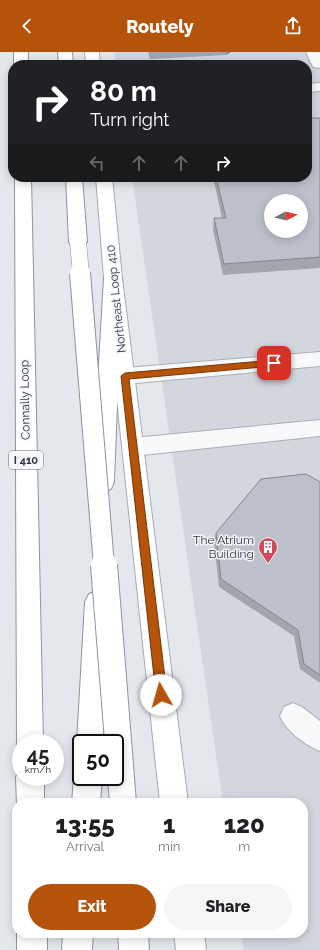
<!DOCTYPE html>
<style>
:root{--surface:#fff;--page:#f6f6f6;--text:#202124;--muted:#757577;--accent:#b45309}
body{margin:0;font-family:Raleway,sans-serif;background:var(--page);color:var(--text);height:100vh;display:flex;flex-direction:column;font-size:15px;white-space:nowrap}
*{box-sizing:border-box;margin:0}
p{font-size:13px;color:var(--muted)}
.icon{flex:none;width:22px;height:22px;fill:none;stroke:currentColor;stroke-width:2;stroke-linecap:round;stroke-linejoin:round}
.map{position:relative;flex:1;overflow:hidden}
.sheet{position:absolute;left:12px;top:746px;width:296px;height:140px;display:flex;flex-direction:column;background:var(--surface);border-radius:16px;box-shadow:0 2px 10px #0003}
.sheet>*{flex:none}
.banner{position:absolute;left:8px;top:8px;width:304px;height:122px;border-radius:16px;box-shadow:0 2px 10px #0003;background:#202124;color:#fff;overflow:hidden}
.needle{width:26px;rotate:83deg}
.tools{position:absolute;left:264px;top:142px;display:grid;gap:8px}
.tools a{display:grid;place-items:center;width:44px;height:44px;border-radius:50%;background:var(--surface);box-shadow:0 2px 10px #0003;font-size:20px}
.speed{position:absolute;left:12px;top:682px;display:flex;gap:8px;font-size:20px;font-weight:700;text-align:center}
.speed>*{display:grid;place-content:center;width:52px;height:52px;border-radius:50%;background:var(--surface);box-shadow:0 2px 10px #0003;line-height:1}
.speed small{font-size:10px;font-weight:400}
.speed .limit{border:2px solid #111;border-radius:6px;background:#fff;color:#111}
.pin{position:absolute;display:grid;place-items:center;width:34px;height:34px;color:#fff;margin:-17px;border-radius:8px;box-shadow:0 2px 6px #0006}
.me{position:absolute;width:44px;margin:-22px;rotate:353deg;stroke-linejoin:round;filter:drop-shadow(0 0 3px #0008)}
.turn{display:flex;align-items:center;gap:14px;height:84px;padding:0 16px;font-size:18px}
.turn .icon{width:52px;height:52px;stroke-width:2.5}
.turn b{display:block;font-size:28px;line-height:34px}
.lanes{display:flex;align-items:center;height:38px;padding:0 16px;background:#0003;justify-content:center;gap:20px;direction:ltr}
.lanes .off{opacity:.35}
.eta{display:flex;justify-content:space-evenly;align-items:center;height:68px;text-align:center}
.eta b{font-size:24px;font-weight:800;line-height:28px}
.button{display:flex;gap:8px;margin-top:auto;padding:8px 16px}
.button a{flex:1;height:46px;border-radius:24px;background:var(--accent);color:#fff;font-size:16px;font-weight:800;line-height:46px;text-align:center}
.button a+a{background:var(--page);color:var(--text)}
header{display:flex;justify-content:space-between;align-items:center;height:52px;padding:0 16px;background:var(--accent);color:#fff;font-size:18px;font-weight:800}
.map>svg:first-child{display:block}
.built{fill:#d2d6de;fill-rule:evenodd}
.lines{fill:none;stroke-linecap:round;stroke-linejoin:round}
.minor-casing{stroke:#a9aeb7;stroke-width:2}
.major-casing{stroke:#a3abb8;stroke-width:2}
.highway-casing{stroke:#8b94a3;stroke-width:2}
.minor{fill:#f7f8fa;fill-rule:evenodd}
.major{fill:#fff;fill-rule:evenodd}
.highway{fill:#fff;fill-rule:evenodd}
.highway-bridge-far2-casing{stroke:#8b94a3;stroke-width:17;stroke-linecap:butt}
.highway-bridge-far1-casing{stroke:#8b94a3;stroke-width:22;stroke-linecap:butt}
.highway-bridge-casing{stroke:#8b94a3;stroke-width:28;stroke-linecap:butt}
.highway-bridge-far2{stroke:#fff;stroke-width:16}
.highway-bridge-far1{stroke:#fff;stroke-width:20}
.highway-bridge{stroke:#fff;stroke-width:26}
.wall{fill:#a1a5ae}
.shaded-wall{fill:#83868d}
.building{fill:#bbc0ca;stroke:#83868d;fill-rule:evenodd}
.route{fill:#b45309;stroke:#753606}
.labels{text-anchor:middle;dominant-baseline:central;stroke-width:3;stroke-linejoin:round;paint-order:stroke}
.shield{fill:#f4f6f9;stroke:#676e7b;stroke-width:1}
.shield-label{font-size:11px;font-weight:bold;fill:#2b3445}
.street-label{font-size:12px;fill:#2b3445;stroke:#f4f6f9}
.poi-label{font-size:12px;fill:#2b3445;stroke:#f4f6f9;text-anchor:end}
</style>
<header><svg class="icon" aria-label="back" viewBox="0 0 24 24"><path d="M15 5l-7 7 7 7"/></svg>Routely<svg class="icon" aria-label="share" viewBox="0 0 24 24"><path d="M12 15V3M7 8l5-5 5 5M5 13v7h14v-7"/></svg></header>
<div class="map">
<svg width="320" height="898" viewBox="0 0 320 898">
<rect width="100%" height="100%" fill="#e4e7ec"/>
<path class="built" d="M114,0H320V898H244L241,881H303V751H223L132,125H307V13H116ZM271,149H301V179H271Z"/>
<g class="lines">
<defs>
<path id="minor" d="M306,0H320V16L313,15Z
M320,31V39L307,40V32Z
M320,300V314L125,332L118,329L115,324L118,319L125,316Z
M320,368V384L133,404L126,401L123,395L126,389L133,386Z
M293,651L302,655L320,669V699C305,693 286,679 280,664L284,655Z"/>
<path id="major" d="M85,0H99L100,13H86Z
M96,125H112L122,226L188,751H160L104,226Z
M174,881H204L206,898H176Z"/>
<path id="highway" d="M14,0H28V13H14Z
M58,0H72L73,13H59Z
M15,125H31L43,691H21V701L17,691Z
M66,125H82L87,190L84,194L78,196L72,194L69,190Z
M113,220L119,222L122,226L114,430L111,437L103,439L95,437L92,430L104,226L107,222Z
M97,539L105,542L109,550L103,691H81V701L77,691L85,550L89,542Z
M81,714V725H102L100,751H72L74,725L78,715Z
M20,715L21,725H44V751H17V753L16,725Z
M17,881H47V898H17Z
M63,881H93L92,898H62Z
M118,881H148L149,898H119Z"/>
</defs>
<use href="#minor" class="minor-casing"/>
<use href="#major" class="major-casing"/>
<use href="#highway" class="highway-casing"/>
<use href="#minor" class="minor"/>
<use href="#major" class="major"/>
<use href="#highway" class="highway"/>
<defs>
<path id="highway-bridge-far2" d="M78,190L81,222"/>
<path id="highway-bridge-far1" d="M80,221L104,514"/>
<path id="highway-bridge" d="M104,513L123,751"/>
</defs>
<use href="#highway-bridge-far2" class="highway-bridge-far2-casing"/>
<use href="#highway-bridge-far1" class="highway-bridge-far1-casing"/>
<use href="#highway-bridge" class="highway-bridge-casing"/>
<use href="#highway-bridge-far2" class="highway-bridge-far2"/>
<use href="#highway-bridge-far1" class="highway-bridge-far1"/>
<use href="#highway-bridge" class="highway-bridge"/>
</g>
<path class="wall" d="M148,0H231L226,3L150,7Z
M320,66V216L223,223L213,178L214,166H222L213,125H307Z
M320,430V631L300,617L294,584L219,535L214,489L216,481Z"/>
<path class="shaded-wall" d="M227,0H231L226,3Z"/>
<path class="building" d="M307,66H320V205L224,212L214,166H226L216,125H307ZM271,149H301V179H271Z
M306,422L320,430V623L304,612L298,578L221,527L216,481L261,427Z"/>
<path class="route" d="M274,308L278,311L274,314L129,327L167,643L165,646L161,648L158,646L156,643L121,324L125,321Z"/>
<defs>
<symbol id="building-pin" viewBox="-11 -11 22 30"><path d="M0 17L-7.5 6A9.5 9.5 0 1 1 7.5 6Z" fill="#d1495b" stroke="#f4f6f9"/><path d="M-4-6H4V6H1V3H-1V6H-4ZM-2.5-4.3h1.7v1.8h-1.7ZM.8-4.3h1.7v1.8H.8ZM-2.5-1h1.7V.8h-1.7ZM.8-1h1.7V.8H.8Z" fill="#fff"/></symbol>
</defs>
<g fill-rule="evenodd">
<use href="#building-pin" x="257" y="484" width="22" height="30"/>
</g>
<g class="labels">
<rect class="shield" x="9" y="399" width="34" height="18" rx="3"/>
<g class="shield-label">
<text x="26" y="408">I 410</text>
</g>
<g class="street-label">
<text transform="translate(116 247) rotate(-96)">Northeast Loop 410</text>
<text transform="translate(25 348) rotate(-91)">Connally Loop</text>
</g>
<g class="poi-label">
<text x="254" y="488">The Atrium<tspan x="254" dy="14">Building</tspan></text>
</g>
</g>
</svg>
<div class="tools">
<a><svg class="needle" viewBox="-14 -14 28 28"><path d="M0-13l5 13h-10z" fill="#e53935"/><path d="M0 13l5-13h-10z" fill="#757577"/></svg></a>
</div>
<div class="speed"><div>45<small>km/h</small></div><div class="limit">50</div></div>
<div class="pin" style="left:274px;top:311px;background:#d93025"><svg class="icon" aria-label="arrive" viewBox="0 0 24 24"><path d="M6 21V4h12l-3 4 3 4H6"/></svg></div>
<svg class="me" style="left:161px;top:643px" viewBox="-20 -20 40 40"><circle r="19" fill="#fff"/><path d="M0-13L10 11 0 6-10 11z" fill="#b45309"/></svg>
<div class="banner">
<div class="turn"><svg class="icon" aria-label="right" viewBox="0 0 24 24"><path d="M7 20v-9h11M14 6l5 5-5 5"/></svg><div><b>80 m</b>Turn right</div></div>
<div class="lanes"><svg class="icon off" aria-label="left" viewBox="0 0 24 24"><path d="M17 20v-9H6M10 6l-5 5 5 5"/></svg><svg class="icon off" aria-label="ahead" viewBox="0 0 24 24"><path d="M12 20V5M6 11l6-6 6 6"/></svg><svg class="icon off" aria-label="ahead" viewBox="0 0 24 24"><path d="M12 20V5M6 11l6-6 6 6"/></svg><svg class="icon" aria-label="right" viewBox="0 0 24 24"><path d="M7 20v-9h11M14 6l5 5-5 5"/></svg></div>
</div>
<section class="sheet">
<div class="eta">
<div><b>13:55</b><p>Arrival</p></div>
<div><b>1</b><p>min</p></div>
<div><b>120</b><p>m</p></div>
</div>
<div class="button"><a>Exit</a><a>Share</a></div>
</section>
</div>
